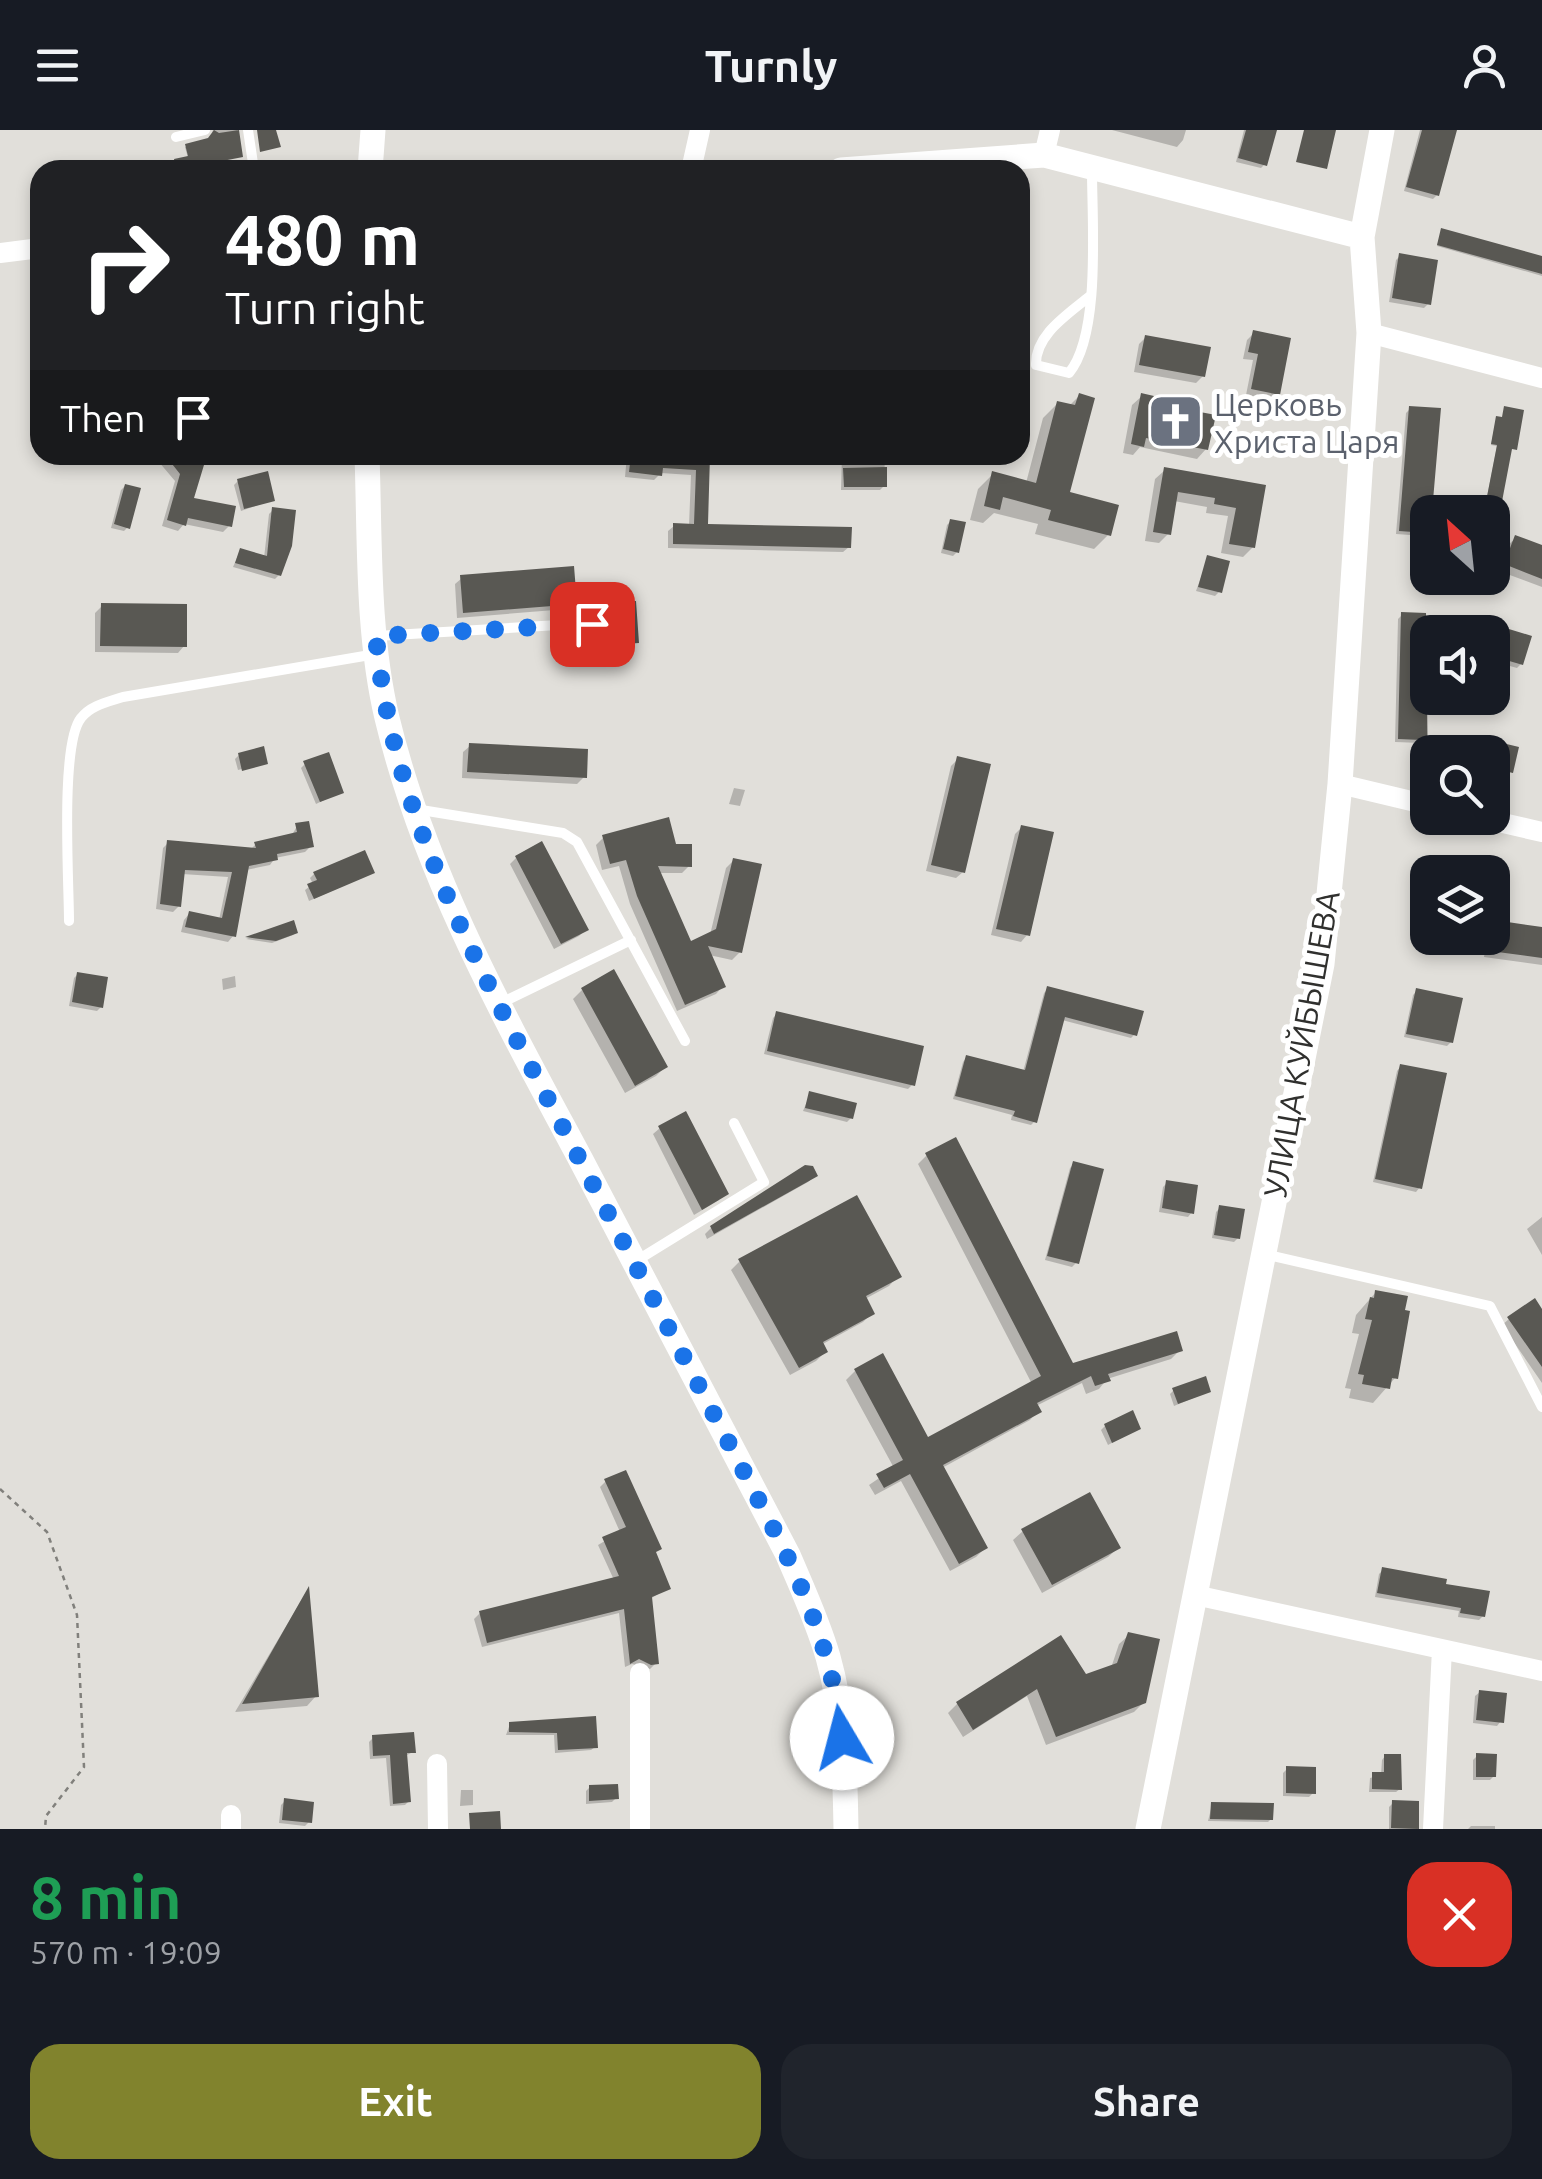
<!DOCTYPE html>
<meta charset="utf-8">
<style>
:root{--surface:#171b24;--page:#20242c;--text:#f1f3f6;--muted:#9ea1a6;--accent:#81832d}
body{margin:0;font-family:Ubuntu,sans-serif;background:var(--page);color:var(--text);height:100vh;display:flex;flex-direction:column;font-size:38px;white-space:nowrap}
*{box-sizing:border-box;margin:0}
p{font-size:32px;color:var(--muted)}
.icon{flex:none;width:55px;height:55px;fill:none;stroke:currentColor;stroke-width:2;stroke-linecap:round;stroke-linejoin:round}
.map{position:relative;height:1699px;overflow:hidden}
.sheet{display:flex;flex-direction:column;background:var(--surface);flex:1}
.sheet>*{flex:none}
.hud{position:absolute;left:30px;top:30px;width:1000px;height:305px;border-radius:30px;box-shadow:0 5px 15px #0003;background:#202124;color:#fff;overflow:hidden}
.needle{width:65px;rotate:333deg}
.tools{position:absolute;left:1410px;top:365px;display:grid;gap:20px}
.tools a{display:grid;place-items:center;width:100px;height:100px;border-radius:20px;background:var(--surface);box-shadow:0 5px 15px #0003;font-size:50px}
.pin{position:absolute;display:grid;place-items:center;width:85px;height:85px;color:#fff;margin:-42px;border-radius:20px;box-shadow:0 5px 15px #0006}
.me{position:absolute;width:110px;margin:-55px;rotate:352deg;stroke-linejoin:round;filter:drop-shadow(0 0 8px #0008)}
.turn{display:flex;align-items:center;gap:35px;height:210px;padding:0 30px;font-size:45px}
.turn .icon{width:130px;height:130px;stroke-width:2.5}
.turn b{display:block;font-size:70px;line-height:85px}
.then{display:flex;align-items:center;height:95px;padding:0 30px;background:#0003;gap:20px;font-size:38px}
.round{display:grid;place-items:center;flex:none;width:105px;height:105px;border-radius:30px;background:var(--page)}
.overview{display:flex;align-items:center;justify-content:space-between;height:170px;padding:0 30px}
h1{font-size:60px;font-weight:700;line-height:75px;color:#1e9e55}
.action{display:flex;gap:20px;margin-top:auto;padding:20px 30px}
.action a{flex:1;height:115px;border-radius:30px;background:var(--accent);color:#fff;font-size:40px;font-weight:700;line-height:115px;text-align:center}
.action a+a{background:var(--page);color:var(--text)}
header{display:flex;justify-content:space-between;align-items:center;height:130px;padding:0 30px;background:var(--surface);font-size:45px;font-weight:700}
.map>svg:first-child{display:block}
.shadow{fill:#0003}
.building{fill:#595853}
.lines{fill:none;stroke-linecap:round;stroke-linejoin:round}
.path{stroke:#81807c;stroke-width:2.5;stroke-dasharray:5 5;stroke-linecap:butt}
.service{stroke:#fff;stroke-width:10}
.minor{stroke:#fff;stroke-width:20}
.tertiary{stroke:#fff;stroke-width:25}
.route{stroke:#1a73e8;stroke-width:18;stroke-dasharray:0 32.4}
.labels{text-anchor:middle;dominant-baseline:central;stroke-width:10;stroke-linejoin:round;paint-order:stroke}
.worship-label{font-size:32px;fill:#5b616d;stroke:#fff;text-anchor:start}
.street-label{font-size:32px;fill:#30302e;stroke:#fff}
</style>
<header><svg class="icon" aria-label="menu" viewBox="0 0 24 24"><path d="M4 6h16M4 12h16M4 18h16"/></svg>Turnly<svg class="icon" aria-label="person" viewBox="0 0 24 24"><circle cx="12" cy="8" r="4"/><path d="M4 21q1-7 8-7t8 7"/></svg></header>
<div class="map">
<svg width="1542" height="1699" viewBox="0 0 1542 1699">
<rect width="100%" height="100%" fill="#e1dfda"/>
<path class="shadow" d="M213,0H237L241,26L175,40V31L188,28L185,17L210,10Z
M1112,0H1186L1183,10L1177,17Z
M1244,0H1274L1265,34L1261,38L1236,32Z
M1420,0H1455L1437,65L1433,69L1404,61Z
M1441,102L1542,130V146L1437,116Z
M1400,126L1428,174L1424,178L1389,172L1396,130Z
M1254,203L1278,263L1271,270L1246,265L1253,230L1243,229L1247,210Z
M1146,207L1203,246L1196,253L1134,242L1139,214Z
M1079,266L1067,364L1109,404L1094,419L1035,404L1038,394L994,383L983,393L970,390L978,359L993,344L1026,353L1043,288L1058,273L1069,276Z
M1142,266L1149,275L1206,319L1197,329L1140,317L1133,325L1123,323L1132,275Z
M1410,279L1438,281L1430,382L1424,406L1396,404L1406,283Z
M1496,290L1515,319H1509L1493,396L1492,382H1484L1497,316L1491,315Z
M153,325H204L191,370L229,396L223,402L184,394L178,401L162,396L175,351Z
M627,325H699L705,396L849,417L843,422L668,418V401L674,396H689L691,345L661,343L654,350L625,347Z
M792,325H808L807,327L803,331H792Z
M842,325H885L884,356L880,360H841Z
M1165,340L1263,357L1253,417L1243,427L1221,423L1228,386L1206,383L1207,377L1174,371L1168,404L1159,413L1145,411L1155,349Z
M238,351L272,370L241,381L234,355Z
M125,356L128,397L124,401L111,398L121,360Z
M273,380L279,445L275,449L233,437L240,421L264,428L269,384Z
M951,391L957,422L953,426L941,423L947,395Z
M1516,408L1542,418V457L1499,441L1509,414Z
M1208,428L1219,462L1215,466L1196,461Z
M462,448L574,473L567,479L457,488L455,454Z
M102,476L184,516L178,523L95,522V483Z
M605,476L636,512L629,519L601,521L599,483Z
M1402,485L1422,534L1428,535L1425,609L1421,613L1395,612L1398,489Z
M1500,499L1521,534L1517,538L1492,531V515Z
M1470,608L1516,619L1511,641L1504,648L1492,645V622H1461Z
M470,616L584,647L577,654L462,648L463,622Z
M239,625L264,633L238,640L235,629Z
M958,629L963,742L956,748L926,741L951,636Z
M305,634L341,662L316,674L301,638Z
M1418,634L1428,636V654L1411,650Z
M734,658L745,660L740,676L729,674Z
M297,696L311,716L305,722L275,728L270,735L246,740L233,806L228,812L181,802L184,790L189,784L219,790L228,747L182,744L179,776L173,782L156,779L163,718L168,713L250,720L256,714L292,705Z
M1022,697L1027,805L1021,812L991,805L1015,704Z
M604,707L674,716L689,736L682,743H658L690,814L710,805L726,738L734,730L740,822L732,830L709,825L723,856L716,864L677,881L630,774L619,736L602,740L596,715Z
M516,728L586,799L579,806L554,819L510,734Z
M372,743L309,771L305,760L313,754L310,748L314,744Z
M292,793L296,802L293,805L272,813L246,809Z
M1495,793L1542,799V835L1484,827L1487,808H1492Z
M78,844L101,877L97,881L69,876L74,848Z
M235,846L236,857L223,860L222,849Z
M1048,859L1135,904L1131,908L1062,890L1035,991L1031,995L1011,990L1012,985L953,969L963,932L967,927L1023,942L1044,863Z
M582,860L665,937L656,946L625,963L573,869Z
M1417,861L1451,912L1447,916L1404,907L1413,865Z
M777,884L912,955L908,959L764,924L773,888Z
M1401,936L1420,1057L1416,1062L1373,1052L1397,941Z
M810,964L851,988L847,992L803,981Z
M660,998L719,1070L694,1085L653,1004Z
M927,1025L1071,1236L1180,1220L1171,1229L1107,1249L1099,1259L1086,1264L1082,1253L1036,1276L1038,1281L1030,1290L942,1338L985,1418L976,1427L950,1441L901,1351L875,1365L869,1355L894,1338L846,1250L855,1241L927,1310L1032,1254L918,1034Z
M1074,1034L1076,1133L1072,1137L1045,1130L1070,1038Z
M815,1045L808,1052L707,1109L705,1104L711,1098Z
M1167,1053L1192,1082L1188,1087L1159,1082L1163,1057Z
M1220,1078L1238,1108L1234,1112L1212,1108L1216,1082Z
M1542,1087V1125L1527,1099Z
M740,1131L898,1146L889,1156L865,1169L872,1183L863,1192L821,1215L825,1222L816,1231L790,1245L731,1140Z
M1376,1162L1395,1248L1373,1273L1349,1268L1351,1259L1345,1258L1359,1204L1352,1203L1356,1185Z
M1542,1183V1253L1502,1195L1509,1189Z
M1174,1260L1208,1262L1174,1276L1170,1264Z
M1105,1296L1138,1299L1108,1315L1101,1300Z
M606,1351L654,1424L668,1458L650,1469L656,1533L650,1539L632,1534L625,1537L619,1483L482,1517L474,1489L480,1483L614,1450L598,1415L620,1402L600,1357Z
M1023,1401L1118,1418L1108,1427L1042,1463L1013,1410Z
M1383,1440L1443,1456L1483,1486L1479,1490L1458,1487L1459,1481L1375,1467L1379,1444Z
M307,1461L316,1566L307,1576L235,1582Z
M1129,1505L1144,1572L1134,1582L1046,1615L1027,1566L963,1607L948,1583L957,1574L1060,1508L1085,1547L1111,1538L1119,1514Z
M1480,1562L1501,1591L1497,1596L1473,1593L1475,1566Z
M593,1589L595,1617L591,1620L555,1623L554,1605H506L510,1594Z
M373,1608L413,1622L405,1626L409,1671L405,1675L390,1676L386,1628L370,1629L369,1612Z
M1385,1626L1400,1659L1396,1662H1369L1370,1648L1381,1645L1382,1630Z
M1477,1626L1494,1646L1490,1650H1473V1630Z
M1287,1639L1313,1663L1309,1667L1283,1666V1643Z
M590,1657L616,1668L612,1672L586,1674V1661Z
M461,1660H473V1675L460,1676Z
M285,1671L309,1692L305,1696L279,1693L281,1675Z
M1393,1673H1417V1699H1389V1677Z
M1212,1675L1271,1689L1268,1692L1208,1691Z
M1471,1696H1495V1699H1468Z"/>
<path class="building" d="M214,0L219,3L239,0L243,27L176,40L174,29L188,26L185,14L208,8Z
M257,0H276L281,17L260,22Z
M1246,0H1277L1267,36L1238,28Z
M1304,0H1336L1327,39L1296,32Z
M1422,0H1457L1439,66L1406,57Z
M1441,98L1542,126V144L1437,115Z
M1399,123L1438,130L1431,175L1392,168Z
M1253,200L1291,208L1280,265L1251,259L1258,224L1248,222Z
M1145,205L1211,217L1205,247L1139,235Z
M1079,263L1095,268L1070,362L1119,375L1111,406L1048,390L1051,380L1003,367L1000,380L984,376L992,341L1036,353L1057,271L1075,275Z
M1141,263L1154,266L1152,273L1216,285L1208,320L1146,308L1144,317L1131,314Z
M1409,276L1441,278L1432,382H1428V403L1399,401Z
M1504,276L1524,280L1517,320L1512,319L1500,382H1484L1497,315L1491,314L1496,286L1502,287Z
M165,325H207L194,368L236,376L232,397L188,388L186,396L167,390L180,344Z
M631,325H710L708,394L852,397L851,418L673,414V393L694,394L696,340L663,338L662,346L629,342Z
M887,337V357H844L843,338Z
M1164,337L1266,355L1255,418L1229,414L1236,378L1214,374L1215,368L1178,362L1171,405L1153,402Z
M268,341L275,371L244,379L237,349Z
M125,354L141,358L130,399L114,394Z
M272,377L296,380L292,416L281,446L235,433L240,418L267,426Z
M950,389L966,392L959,423L943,419Z
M1515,405L1542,415V449L1504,434Z
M1207,425L1230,431L1222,463L1198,457Z
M574,436L577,474L463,483L460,445Z
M636,471L639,513L607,515L604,473Z
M101,473L187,474V517L100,516Z
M1401,482L1426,483L1428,650L1413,646L1422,610L1398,609Z
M1499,496L1532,506L1523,535L1492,526Z
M1469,605L1519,617L1513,643L1492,638V622H1465Z
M469,613L588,619L587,648L467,642Z
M264,616L268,634L242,641L238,623Z
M329,622L344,663L320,672L303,631Z
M957,626L991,634L965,743L931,735Z
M669,687L676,714H692V737L658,736L691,811L716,799L733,728L762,734L742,823L708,816L726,857L685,875L637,766L626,730L610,734L602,705Z
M309,691L314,717L277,724L278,730L249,736L236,807L185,797L189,781L222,788L232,742L185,740L181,777L160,774L167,710L256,718L254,712L297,702L295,693Z
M1021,695L1054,702L1030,806L996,799Z
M542,711L589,800L561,814L515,726Z
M365,720L375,743L314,769L307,754L317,750L313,742Z
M294,790L298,803L276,811L245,807Z
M1494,790L1542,797V828L1490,821Z
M614,839L668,937L635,956L581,858Z
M77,842L108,847L103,878L72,872Z
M1047,856L1144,881L1137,906L1065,887L1037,993L1013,986L1015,981L955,966L966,925L1025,940Z
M1416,858L1463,868L1453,913L1406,904Z
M776,881L924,916L915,956L767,921Z
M1400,934L1447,943L1422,1059L1375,1049Z
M809,961L857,973L853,989L805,978Z
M686,981L729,1064L702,1080L658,996Z
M956,1007L1073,1233L1177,1201L1183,1221L1108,1244L1111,1251L1095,1256L1091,1246L1037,1273L1042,1282L943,1335L988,1418L959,1434L910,1344L884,1358L876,1344L903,1330L854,1239L883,1223L928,1307L1041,1246L925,1023Z
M1073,1031L1104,1039L1079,1134L1047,1126Z
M805,1035L813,1036L818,1046L714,1104L710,1096Z
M1166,1050L1198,1055L1194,1084L1162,1078Z
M857,1065L902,1147L866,1166L875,1184L823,1212L828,1222L799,1238L738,1129Z
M1219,1075L1245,1079L1240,1109L1214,1105Z
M1375,1160L1408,1166L1405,1180L1410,1181L1398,1249L1392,1248L1390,1259L1362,1254L1364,1245L1358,1244L1372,1190L1365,1189L1370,1167L1374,1168Z
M1535,1168L1542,1179V1237L1507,1187Z
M1206,1246L1211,1262L1178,1274L1172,1258Z
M1133,1280L1141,1299L1112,1313L1104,1294Z
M626,1340L662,1419L656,1422L671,1459L652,1467L659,1534L651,1535L639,1529L630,1534L624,1479L487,1513L479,1481L619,1446L602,1407L626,1397L604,1349Z
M1090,1362L1121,1418L1052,1455L1021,1399Z
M1382,1437L1447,1449L1446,1454L1490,1461L1485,1487L1460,1483L1461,1478L1377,1463Z
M309,1456L319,1567L242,1574Z
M1128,1502L1160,1509L1146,1573L1056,1607L1037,1559L973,1600L956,1572L1061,1505L1086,1544L1117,1533Z
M1479,1560L1507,1563L1504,1593L1476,1590Z
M596,1586L598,1618L558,1620L557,1603L509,1602V1592Z
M414,1602L416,1623H407L411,1672L393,1674L390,1625L373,1626L372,1605Z
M1476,1623L1497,1624L1496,1647H1476Z
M1384,1624H1401L1402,1660L1372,1659V1642H1384Z
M1286,1636L1316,1637V1664L1286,1663Z
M618,1654L619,1669L589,1671V1655Z
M284,1668L314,1672L312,1693L282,1690Z
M1392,1670L1419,1671V1699L1391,1698Z
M1211,1672L1274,1673L1273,1690L1210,1689Z
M500,1681L501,1699H470L469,1683Z"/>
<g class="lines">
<path class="path" d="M0,1359L47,1402L77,1485L84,1637L46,1686L45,1699"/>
<path class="service" d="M248,0L254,40
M176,7L205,0
M1091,165C1069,184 1035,204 1036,235L1069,243C1101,205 1092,92 1092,41
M377,506L592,493
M415,679L563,703L577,712L685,911
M69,791C69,752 60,614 81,588C91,575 108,572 123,567L376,524
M499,874L631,810
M1264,1124L1490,1176L1542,1277
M636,1131L764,1052L734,993"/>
<path class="minor" d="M1044,25L1050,0
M691,40L700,0
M0,123L40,118
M1369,203L1542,248
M1340,654L1428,675
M1481,688L1542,702
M1195,1465L1542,1541
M640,1543V1699
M437,1634L438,1699
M231,1685V1699
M1433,1699L1442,1519"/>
<path class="tertiary" d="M370,40L373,0
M841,40L1044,25L1362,107
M367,325C370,412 367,503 387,588C425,746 505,888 581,1030C650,1161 719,1293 788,1425C802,1458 818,1492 828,1527C844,1583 845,1642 846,1699
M1148,1699L1322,834L1340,654L1369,203L1362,107L1382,0"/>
</g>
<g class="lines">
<path class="route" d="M592,494L376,506C392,689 487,852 570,1011C637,1138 704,1265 770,1392C806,1461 834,1530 842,1608"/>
</g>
<defs>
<symbol id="church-square" viewBox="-11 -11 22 22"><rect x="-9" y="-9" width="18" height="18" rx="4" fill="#6b7280" stroke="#fff"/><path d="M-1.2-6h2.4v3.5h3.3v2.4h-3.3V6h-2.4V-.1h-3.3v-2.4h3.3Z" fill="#fff"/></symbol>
</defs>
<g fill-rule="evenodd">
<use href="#church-square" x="1144" y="260" width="63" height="63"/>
</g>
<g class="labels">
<g class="worship-label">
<text x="1214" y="274">Церковь<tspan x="1214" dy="37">Христа Царя</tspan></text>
</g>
<g class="street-label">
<text transform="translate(1301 914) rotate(-80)">УЛИЦА КУЙБЫШЕВА</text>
</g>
</g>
</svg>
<div class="tools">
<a><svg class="needle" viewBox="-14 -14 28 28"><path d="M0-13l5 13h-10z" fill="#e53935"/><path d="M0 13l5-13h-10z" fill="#9ea1a6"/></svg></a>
<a><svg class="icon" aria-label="sound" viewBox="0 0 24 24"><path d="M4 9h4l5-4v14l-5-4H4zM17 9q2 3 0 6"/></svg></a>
<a><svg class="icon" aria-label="search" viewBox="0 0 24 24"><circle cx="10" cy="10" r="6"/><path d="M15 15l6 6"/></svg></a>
<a><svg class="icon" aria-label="layers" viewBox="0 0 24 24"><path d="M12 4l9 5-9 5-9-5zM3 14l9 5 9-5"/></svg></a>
</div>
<div class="pin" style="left:592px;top:494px;background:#d93025"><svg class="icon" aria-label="arrive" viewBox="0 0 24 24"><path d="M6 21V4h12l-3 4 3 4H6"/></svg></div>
<svg class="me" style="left:842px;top:1608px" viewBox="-20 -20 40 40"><circle r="19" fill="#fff"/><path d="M0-13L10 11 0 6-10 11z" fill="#1a73e8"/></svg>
<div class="hud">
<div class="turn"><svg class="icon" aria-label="right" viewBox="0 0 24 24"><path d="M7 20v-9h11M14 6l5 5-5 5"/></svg><div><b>480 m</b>Turn right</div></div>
<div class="then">Then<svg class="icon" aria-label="arrive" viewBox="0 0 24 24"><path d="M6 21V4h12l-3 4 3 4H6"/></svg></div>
</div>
</div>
<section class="sheet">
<div class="overview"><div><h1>8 min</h1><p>570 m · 19:09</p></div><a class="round" style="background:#d93025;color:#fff"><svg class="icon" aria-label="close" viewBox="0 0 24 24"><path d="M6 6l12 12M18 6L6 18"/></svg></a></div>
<div class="action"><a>Exit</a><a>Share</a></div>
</section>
